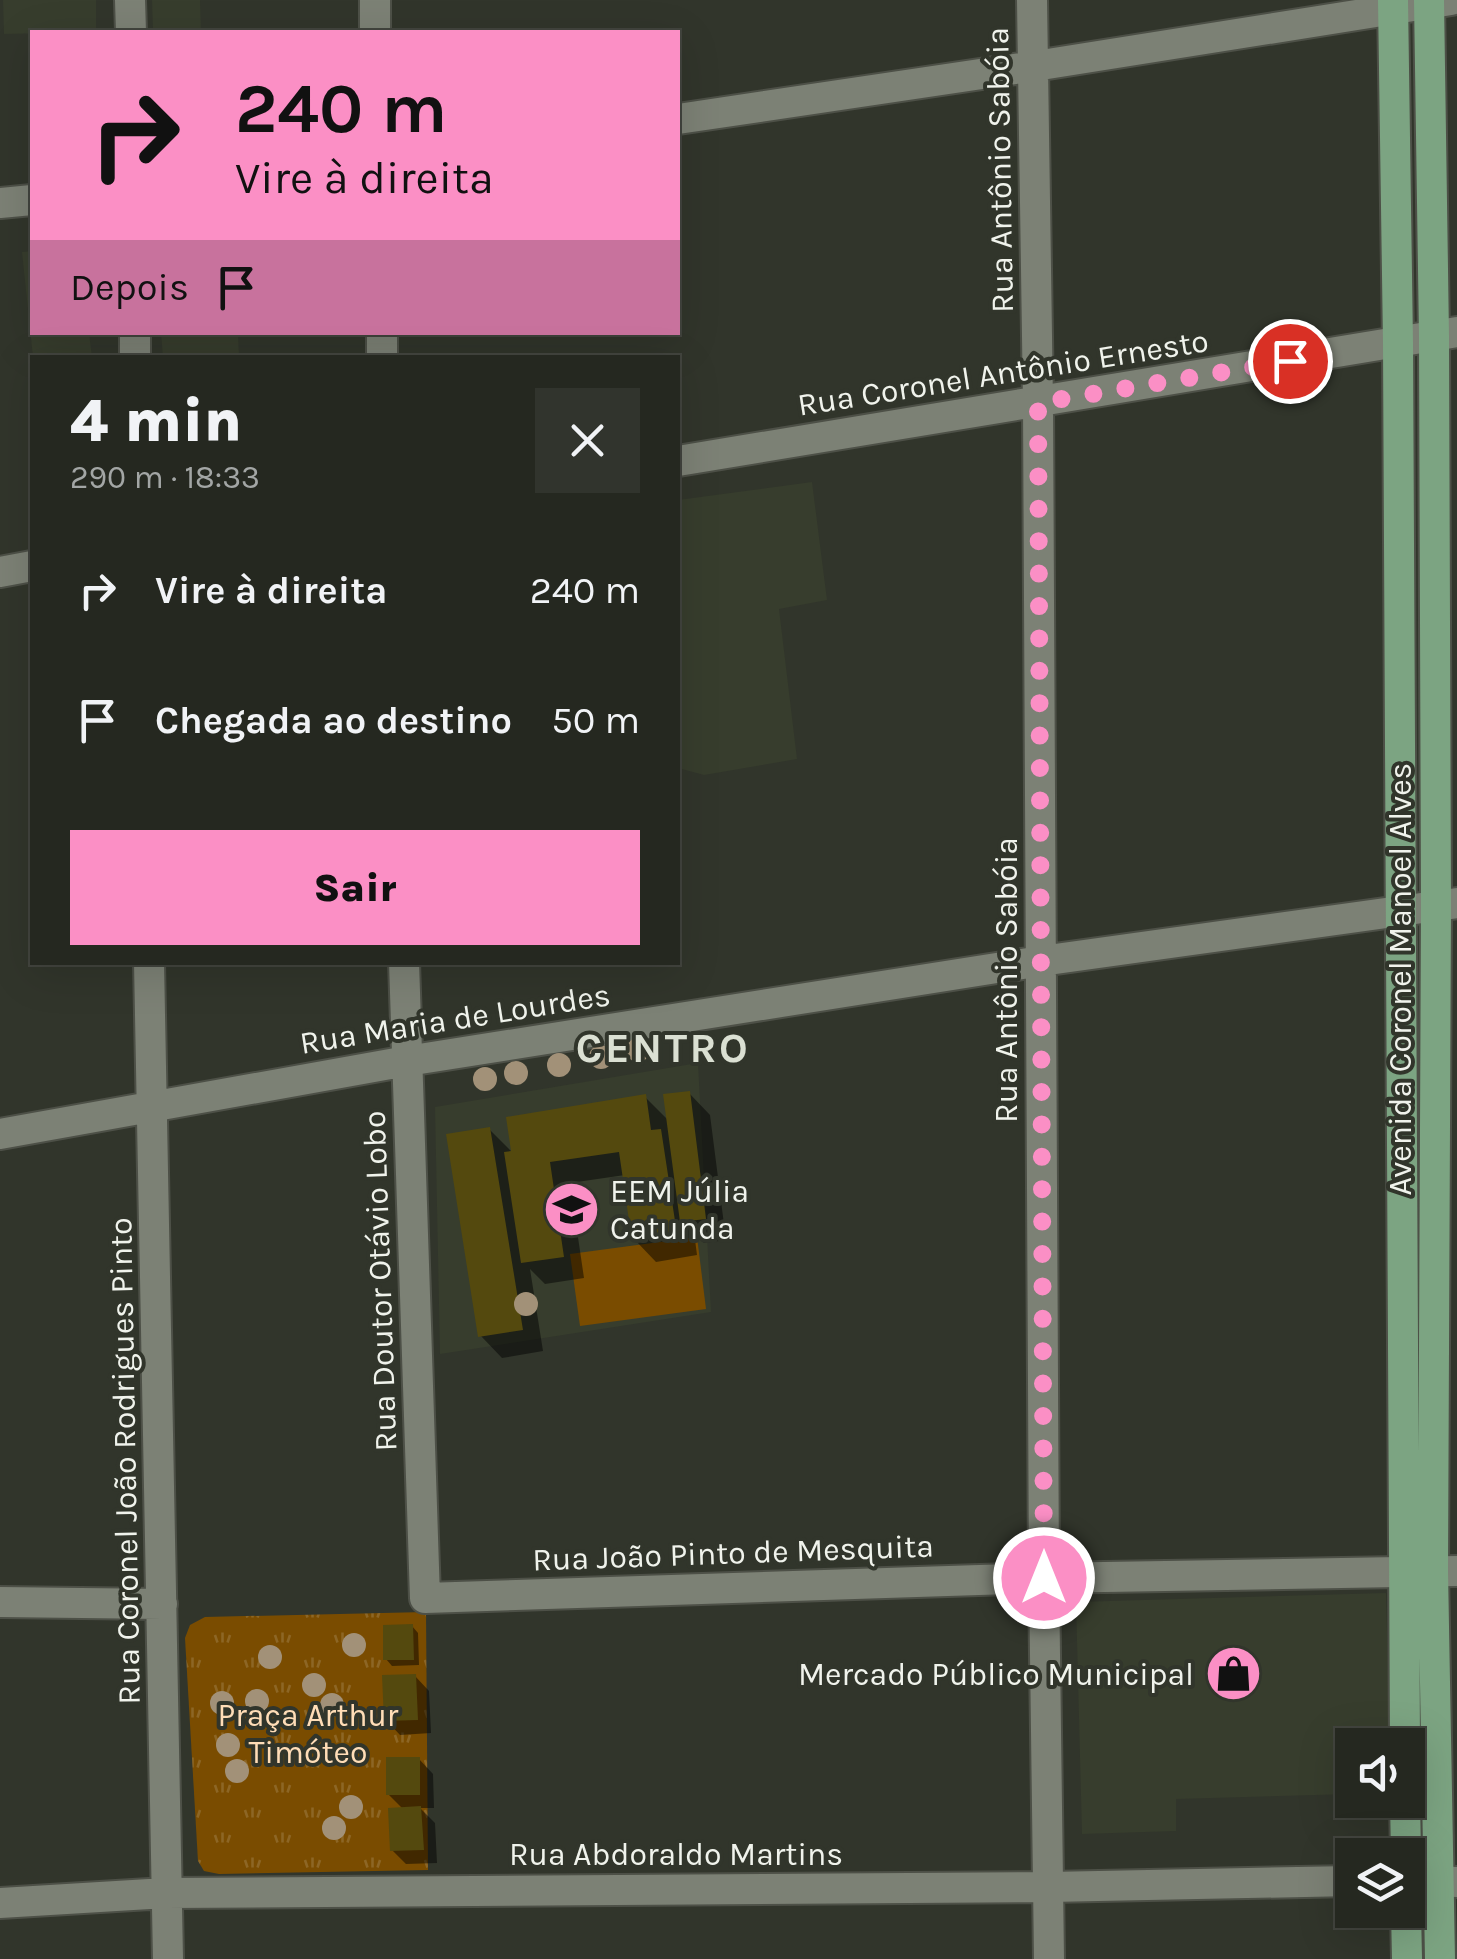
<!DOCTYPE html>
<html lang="pt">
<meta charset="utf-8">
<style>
:root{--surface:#252820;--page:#31342d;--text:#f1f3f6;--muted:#a3a6a5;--line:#42443e;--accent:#fb8fc5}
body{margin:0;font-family:Karla,sans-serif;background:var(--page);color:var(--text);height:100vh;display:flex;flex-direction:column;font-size:38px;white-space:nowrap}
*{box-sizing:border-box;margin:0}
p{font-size:32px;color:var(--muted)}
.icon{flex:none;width:55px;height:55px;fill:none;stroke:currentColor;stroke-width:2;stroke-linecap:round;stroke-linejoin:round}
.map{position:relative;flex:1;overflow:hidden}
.sheet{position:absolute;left:30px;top:355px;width:650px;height:610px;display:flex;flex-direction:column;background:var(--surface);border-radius:0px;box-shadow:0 10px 40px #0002,0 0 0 2px var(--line)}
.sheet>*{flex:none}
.banner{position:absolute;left:30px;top:30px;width:650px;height:305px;border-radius:0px;box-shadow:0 10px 40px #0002,0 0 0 2px var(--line);background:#fb8fc5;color:#111;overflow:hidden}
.buttons{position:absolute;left:1335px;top:1728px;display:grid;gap:20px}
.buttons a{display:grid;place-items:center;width:90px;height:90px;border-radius:0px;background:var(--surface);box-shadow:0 10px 40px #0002,0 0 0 2px var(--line);font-size:50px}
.pin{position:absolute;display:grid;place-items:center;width:85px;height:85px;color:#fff;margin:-42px;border:5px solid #fff;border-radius:50%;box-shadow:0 2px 10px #0007}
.me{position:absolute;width:110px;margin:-55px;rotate:0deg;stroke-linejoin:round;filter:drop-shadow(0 0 8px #0008)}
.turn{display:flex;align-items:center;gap:35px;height:210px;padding:0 40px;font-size:45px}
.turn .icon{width:130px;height:130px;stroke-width:2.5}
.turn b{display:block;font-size:70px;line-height:85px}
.then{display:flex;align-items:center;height:95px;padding:0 40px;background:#0003;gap:20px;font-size:38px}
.round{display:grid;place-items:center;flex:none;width:105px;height:105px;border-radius:0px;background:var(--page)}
.headline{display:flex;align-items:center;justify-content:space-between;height:170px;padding:0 40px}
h1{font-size:60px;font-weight:800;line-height:75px}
.primary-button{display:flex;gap:20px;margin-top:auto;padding:20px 40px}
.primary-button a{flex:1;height:115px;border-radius:0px;background:var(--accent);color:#111;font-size:40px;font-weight:800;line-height:115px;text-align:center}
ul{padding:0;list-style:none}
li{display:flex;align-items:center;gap:30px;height:130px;padding:0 40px}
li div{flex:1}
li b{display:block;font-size:38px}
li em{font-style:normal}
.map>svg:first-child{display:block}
.built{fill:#373d2d}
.grass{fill:#7a4c00}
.park{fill:url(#park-tufts)}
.shadow{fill:#0007}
.building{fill:#54490e}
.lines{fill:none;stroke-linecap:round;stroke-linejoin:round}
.minor-casing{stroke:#4d5047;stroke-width:34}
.major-casing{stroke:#4d5047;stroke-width:34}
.minor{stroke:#7c8175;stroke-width:30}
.major{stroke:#7ca482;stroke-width:30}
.tree{fill:#a29178}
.route{stroke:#fb8fc5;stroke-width:18;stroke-dasharray:0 32.4}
.labels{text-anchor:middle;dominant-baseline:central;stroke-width:8;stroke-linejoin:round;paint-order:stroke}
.street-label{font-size:32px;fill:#f0f3ec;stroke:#31352b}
.poi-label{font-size:32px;fill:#f0f3ec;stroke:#31352b;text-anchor:start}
.park-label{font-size:32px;fill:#ffddb7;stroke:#31352b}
.district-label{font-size:42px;font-weight:bold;letter-spacing:2.5px;fill:#dbe0d3;stroke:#31352b}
</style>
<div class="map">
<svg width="1457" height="1959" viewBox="0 0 1457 1959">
<defs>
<pattern id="park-tufts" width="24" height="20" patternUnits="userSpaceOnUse" patternTransform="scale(2.5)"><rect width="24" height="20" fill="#7a4c00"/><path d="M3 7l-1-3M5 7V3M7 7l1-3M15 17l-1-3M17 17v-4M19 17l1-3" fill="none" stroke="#8d6625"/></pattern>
</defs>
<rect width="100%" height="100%" fill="#31352b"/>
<path class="built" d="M3,0H96V32L4,34Z
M152,0H200L201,32H153Z
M32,251V332L89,333L92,357H33L22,252Z
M161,333H238L239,357H163Z
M812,482L827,600L779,609L797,759L704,775L678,768V500Z
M698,1063L711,1312L440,1354L435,1107Z
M1386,1593L1390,1745H1352V1794L1176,1799V1831L1082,1834L1076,1602Z"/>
<path class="grass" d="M697,1237L706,1309L580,1326L570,1254Z"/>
<path class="park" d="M426,1612L428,1870L219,1874L204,1871L198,1861L185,1638L190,1625L205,1617Z"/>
<path class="shadow" d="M689,1093L710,1115L726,1240L704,1243L694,1232L697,1255L656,1262L635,1240L625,1175L570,1183L584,1278L545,1284L530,1269L543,1351L502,1358L481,1336L490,1130L514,1154L645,1097L670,1122Z
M412,1626L418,1633L419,1665L392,1666L386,1659Z
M415,1676L429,1691L431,1733L400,1735L386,1720Z
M419,1759L433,1774L434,1808H420L435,1823L437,1863L406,1864L392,1850L404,1810L388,1794Z"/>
<path class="building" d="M690,1091L706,1219L680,1222L663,1094Z
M646,1094L651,1130L661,1129L677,1234L632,1241L619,1152L550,1162L564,1257L521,1263L504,1152L511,1151L506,1117Z
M490,1127L523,1330L478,1337L446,1134Z
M413,1624L414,1660H383V1625Z
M416,1674L418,1720L384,1721L382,1675Z
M386,1757H420V1795H386Z
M421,1806L424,1850L390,1851L388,1808Z"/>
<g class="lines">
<defs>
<path id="minor" d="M130,0L131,32
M375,0V32
M1032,0L1038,403L1044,1578L1049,1959
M678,119L1035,66L1451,0
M0,203L32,200
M135,332V358
M382,332V358
M678,461L1457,332
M0,572L32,566
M149,962L168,1959
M404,962L425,1598L1044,1578L1457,1571
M0,1134L407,1061L1041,961L1457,903
M0,1602L162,1604
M1408,1880L1457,1882
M0,1903L166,1893L1049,1887L1352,1881"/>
<path id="major" d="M1393,0L1398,343L1405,1745
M1429,0L1434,336L1436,906L1433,1571L1440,1959
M1405,1800L1406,1855
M1406,1910L1407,1959"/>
</defs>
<use href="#minor" class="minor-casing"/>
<use href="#major" class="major-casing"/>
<use href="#minor" class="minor"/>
<use href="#major" class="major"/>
</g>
<g class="tree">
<circle cx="638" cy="1050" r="12"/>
<circle cx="601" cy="1057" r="12"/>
<circle cx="559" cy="1065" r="12"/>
<circle cx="516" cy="1073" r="12"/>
<circle cx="485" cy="1079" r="12"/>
<circle cx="572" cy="1222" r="12"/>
<circle cx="526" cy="1304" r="12"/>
<circle cx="354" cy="1645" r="12"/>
<circle cx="270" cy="1657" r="12"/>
<circle cx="314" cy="1685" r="12"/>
<circle cx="257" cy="1701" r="12"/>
<circle cx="222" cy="1703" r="12"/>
<circle cx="332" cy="1705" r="12"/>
<circle cx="228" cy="1745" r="12"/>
<circle cx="237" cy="1771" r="12"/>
<circle cx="351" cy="1807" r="12"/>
<circle cx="334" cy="1828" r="12"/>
</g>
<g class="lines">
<path class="route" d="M1044,1578L1038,403L1290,361"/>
</g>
<defs>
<symbol id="school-disc" viewBox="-11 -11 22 22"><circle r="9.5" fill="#fb8fc5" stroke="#31352b"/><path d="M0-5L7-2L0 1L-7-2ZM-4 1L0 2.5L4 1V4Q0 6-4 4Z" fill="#111"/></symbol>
<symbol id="shop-disc" viewBox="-11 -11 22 22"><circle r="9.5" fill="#fb8fc5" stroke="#31352b"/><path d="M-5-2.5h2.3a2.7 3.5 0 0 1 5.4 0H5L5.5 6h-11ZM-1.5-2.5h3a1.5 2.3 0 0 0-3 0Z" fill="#111"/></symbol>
</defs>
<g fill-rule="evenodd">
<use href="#school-disc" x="540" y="1178" width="63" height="63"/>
<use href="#shop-disc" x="1202" y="1642" width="63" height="63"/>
</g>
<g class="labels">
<g class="street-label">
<text transform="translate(1000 170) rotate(-91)">Rua Antônio Sabóia</text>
<text transform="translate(1003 373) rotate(-9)">Rua Coronel Antônio Ernesto</text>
<text transform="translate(1400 979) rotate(-90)">Avenida Coronel Manoel Alves</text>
<text transform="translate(1006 980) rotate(-90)">Rua Antônio Sabóia</text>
<text transform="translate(455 1019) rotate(-9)">Rua Maria de Lourdes</text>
<text transform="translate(380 1281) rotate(-92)">Rua Doutor Otávio Lobo</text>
<text transform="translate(125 1461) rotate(-91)">Rua Coronel João Rodrigues Pinto</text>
<text transform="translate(733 1553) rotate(-2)">Rua João Pinto de Mesquita</text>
<text x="676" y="1854">Rua Abdoraldo Martins</text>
</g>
<g class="poi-label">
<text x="610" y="1191">EEM Júlia<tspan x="610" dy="37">Catunda</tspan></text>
<text x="1194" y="1674" text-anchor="end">Mercado Público Municipal</text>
</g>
<g class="park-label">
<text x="308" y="1715">Praça Arthur<tspan x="308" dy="37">Timóteo</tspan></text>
</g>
<g class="district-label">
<text x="663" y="1048">CENTRO</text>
</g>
</g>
</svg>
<div class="buttons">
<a><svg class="icon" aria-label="sound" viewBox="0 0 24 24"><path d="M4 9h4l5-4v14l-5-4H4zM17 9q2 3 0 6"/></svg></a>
<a><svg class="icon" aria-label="layers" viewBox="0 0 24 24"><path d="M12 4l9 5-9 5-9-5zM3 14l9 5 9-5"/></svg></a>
</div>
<div class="pin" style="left:1290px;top:361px;background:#d93025"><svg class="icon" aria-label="arrive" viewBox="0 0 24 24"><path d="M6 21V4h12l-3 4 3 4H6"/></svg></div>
<svg class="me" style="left:1044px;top:1578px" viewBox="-20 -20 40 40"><circle r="17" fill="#fb8fc5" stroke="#fff" stroke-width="3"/><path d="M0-11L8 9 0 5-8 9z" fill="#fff"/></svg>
<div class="banner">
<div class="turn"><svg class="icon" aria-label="right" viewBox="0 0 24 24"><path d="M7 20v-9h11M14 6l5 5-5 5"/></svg><div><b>240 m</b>Vire à direita</div></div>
<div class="then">Depois<svg class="icon" aria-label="arrive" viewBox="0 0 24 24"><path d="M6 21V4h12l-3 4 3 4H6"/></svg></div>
</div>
<section class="sheet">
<div class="headline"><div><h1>4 min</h1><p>290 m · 18:33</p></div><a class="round"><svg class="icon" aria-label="close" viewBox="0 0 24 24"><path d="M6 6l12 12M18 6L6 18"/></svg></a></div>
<ul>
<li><svg class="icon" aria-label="right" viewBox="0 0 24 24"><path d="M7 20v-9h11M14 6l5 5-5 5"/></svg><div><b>Vire à direita</b></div><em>240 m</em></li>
<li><svg class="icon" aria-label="arrive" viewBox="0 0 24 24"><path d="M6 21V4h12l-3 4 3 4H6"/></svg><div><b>Chegada ao destino</b></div><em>50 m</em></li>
</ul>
<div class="primary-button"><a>Sair</a></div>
</section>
</div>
